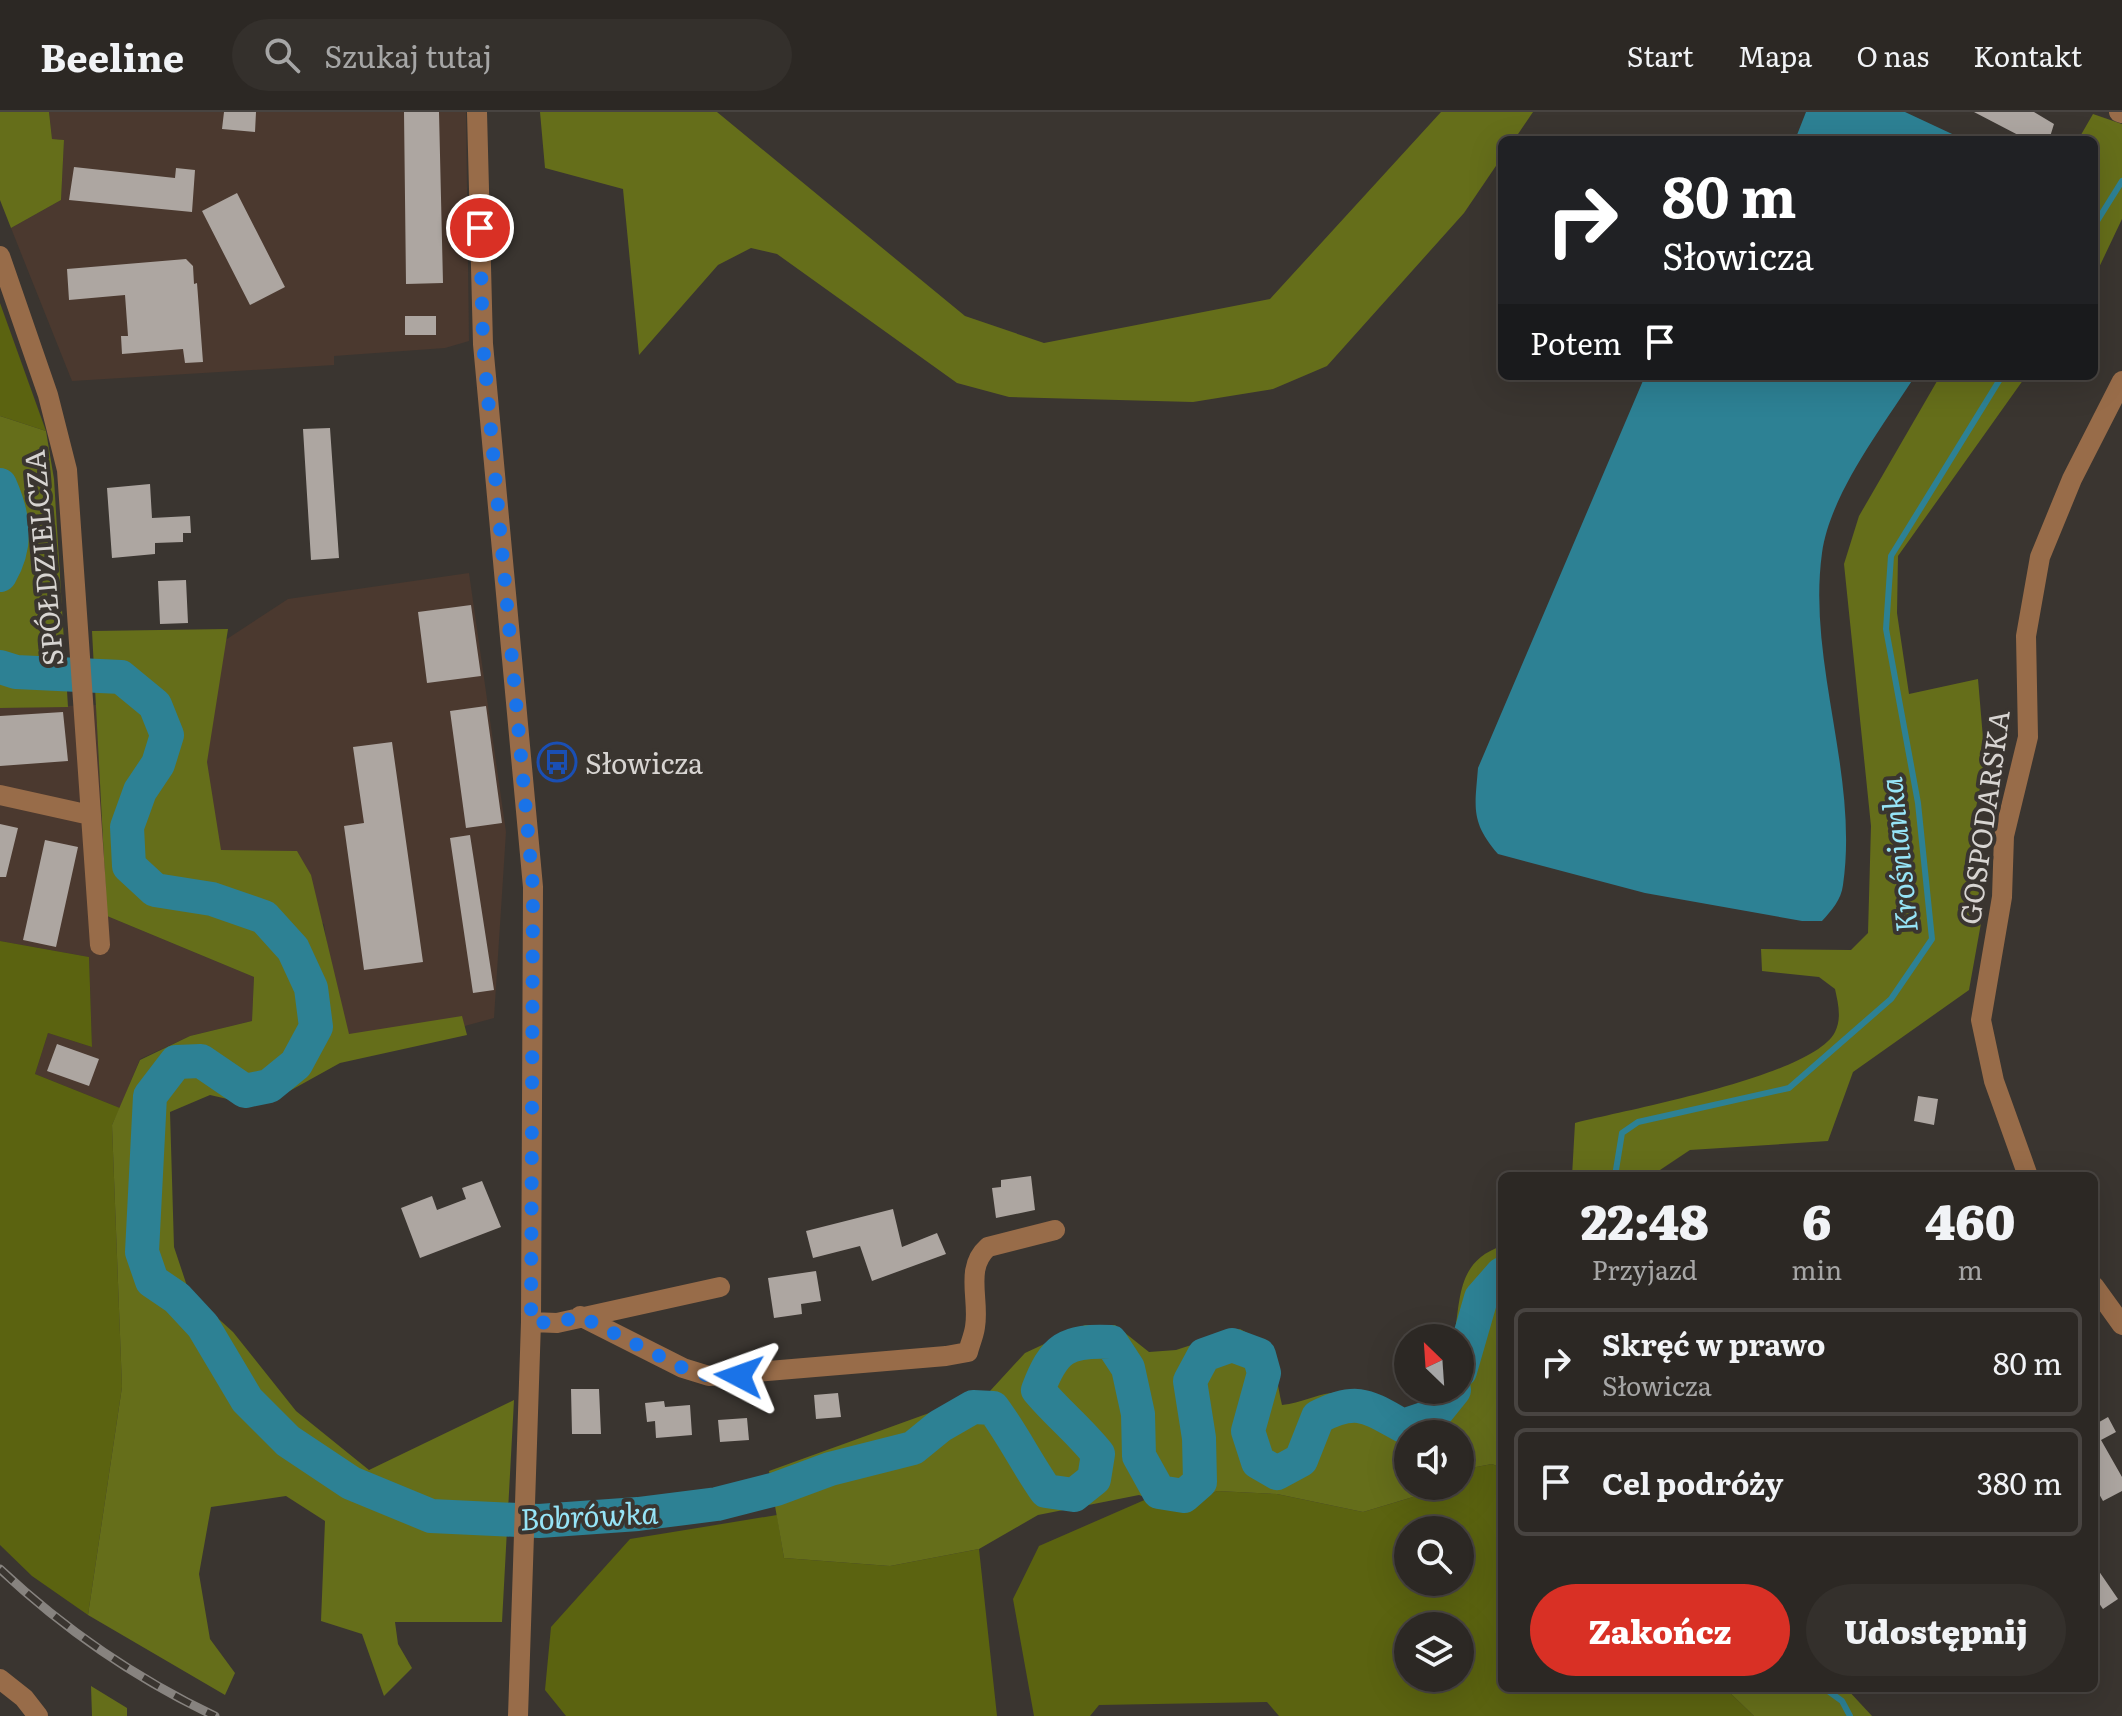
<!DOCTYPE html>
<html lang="pl">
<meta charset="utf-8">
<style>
:root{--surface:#2c2824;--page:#34302c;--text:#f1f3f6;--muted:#a6a6a6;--line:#484441;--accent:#d93025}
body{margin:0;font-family:Literata,serif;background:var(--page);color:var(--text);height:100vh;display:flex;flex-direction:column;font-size:30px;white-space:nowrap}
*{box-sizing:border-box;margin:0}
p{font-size:26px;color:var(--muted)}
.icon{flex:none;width:44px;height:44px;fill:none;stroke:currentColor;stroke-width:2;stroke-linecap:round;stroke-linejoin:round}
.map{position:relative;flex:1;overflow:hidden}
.sheet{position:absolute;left:1498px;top:1060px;width:600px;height:520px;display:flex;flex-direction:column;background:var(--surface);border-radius:12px;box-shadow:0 8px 32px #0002,0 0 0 2px var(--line)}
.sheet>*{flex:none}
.guide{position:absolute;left:1498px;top:24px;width:600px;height:244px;border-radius:12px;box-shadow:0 8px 32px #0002,0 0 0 2px var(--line);background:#202124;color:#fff;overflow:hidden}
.needle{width:52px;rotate:335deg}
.controls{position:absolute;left:1394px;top:1212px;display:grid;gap:16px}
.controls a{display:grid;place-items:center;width:80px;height:80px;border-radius:50%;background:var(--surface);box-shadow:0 8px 32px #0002,0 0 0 2px var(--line);font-size:40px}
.pin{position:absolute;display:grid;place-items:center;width:68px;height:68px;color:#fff;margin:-34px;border:4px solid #fff;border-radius:50%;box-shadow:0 2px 8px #0007}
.me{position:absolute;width:88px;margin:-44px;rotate:274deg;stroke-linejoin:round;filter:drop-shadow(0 0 6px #0008)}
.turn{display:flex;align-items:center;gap:28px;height:168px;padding:0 32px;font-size:36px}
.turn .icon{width:104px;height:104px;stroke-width:2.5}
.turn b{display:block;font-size:56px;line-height:68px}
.then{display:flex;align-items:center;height:76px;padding:0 32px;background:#0003;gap:16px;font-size:30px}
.eta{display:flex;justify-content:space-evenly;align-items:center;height:136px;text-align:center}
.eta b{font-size:48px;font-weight:800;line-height:56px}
.primary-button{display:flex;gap:16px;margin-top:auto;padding:16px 32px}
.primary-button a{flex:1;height:92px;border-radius:48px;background:var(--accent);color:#fff;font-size:32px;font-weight:800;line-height:92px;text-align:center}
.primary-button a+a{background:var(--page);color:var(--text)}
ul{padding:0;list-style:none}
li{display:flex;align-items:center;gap:24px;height:108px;margin:0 16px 12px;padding:0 16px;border:4px solid var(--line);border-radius:12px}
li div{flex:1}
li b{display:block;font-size:30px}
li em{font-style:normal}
header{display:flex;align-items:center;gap:48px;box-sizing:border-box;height:112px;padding:0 40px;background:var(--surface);border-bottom:2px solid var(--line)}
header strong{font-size:38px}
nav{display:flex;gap:44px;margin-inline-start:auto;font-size:28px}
.search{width:560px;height:72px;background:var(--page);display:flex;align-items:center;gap:20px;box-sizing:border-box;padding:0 28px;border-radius:44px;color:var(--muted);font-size:30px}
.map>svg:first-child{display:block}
.industrial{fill:#4b392f}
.green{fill:#5b6310;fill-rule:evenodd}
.forest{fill:#656e1a}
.water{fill:#2d8194}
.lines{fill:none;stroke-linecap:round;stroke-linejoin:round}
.stream{stroke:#2d8194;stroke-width:6}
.river{stroke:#2d8194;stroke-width:34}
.building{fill:#ada6a1}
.minor{stroke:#986c49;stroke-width:20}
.rail-casing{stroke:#87837f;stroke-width:9}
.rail{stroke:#3a3530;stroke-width:6;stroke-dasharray:18;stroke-linecap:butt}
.route{stroke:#1a73e8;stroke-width:14;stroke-dasharray:0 25.2}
.labels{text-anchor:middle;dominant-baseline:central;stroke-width:8;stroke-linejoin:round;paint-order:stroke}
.street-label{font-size:28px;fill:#d7d4d1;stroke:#3a3530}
.poi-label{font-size:28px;fill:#d7d4d1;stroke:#3a3530;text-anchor:start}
.water-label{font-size:30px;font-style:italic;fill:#96e4f7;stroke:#3a3530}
</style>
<header>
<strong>Beeline</strong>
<div class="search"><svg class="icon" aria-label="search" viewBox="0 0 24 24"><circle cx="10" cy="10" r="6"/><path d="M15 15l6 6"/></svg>Szukaj tutaj</div>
<nav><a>Start</a><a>Mapa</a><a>O nas</a><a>Kontakt</a></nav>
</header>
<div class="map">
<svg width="2122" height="1604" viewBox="0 0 2122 1604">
<rect width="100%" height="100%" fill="#3a3530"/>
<path class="industrial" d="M49,0H466L469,229L445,236L334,244V253L72,269L11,116L61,88L64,28L52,27Z
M469,461L506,720L494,906L450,918L341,933L324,812L180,734L178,559L288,487Z
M96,593L107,804L254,865L252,909L190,924L140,947L120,996L35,962L48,921L92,935L89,845L0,829V596Z"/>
<path class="green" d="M0,191L46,319L0,304Z
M0,829L89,845L92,935L48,921L35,962L120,996L112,1013L122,1275L88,1503L32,1464L0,1433Z
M1492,1352L1502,1356V1576H1725L1754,1604H1279L1267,1590L1099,1593L1090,1604H1034L1013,1487L1039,1434L1149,1386L1178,1396L1217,1379L1277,1382L1363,1400L1413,1385L1432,1374H1460V1358ZM1408,1418H1460V1470H1408ZM1408,1514H1460V1566H1408Z
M777,1403L784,1446L890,1454L979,1437L997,1604H566L545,1578L551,1515L630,1427Z"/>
<path class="forest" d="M0,0H49L52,27L64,28L61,88L11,116L0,88Z
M540,0H717L965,204L1044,231L1270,187L1441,0H1533L1514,28H1502V45L1464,101L1327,254L1273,277L1193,290L1009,285L957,271L777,142L751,136L718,153L639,243L623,77L545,56Z
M2093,2L2122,12V107L2094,166V28H2078Z
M1940,264H2026L1898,444L1897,501L1909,582L1978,567L1985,650L1972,716L1983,800L1969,878L1853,960L1828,1029L1690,1038L1651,1064H1572L1575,1011C1626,998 1813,964 1835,920C1842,906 1838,891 1835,877L1819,865L1762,859L1761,837L1851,838L1868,821L1871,714L1844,452L1859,404Z
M0,304L46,319L54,367L68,595L0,596Z
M228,517L207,650L221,738L297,739L311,763L349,922L462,904L467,923L340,951L275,987L245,991L210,983L170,1000L174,1135L189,1180L233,1220L296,1299L369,1358L514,1288L502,1510H395L398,1532L412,1556L384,1584L362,1522L321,1509L325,1409L286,1384L211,1395L199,1462L210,1527L235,1561L225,1583L88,1503L122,1275L112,1013L140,948L190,924L252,909L254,865L107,804L92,519Z
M1502,1134V1356L1492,1352L1460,1358V1322H1408V1374H1432L1413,1385L1363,1400L1277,1382L1217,1379L1178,1396L1139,1383L1038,1403L979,1437L890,1454L784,1446L769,1359L990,1279L1025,1241L1085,1213H1115L1149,1240L1176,1238L1240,1217C1278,1237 1273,1254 1282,1293C1302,1291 1314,1283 1331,1281C1357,1277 1380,1292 1403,1303L1426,1294L1443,1278H1460V1226H1454C1461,1185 1457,1149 1502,1134Z
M91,1574L127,1596V1604H92Z
M1725,1576H1846L1872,1604H1754Z"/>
<path class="water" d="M1806,0H1905L1965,28H1795Z
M1645,264H1915C1883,314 1830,382 1822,441C1807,551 1859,662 1843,773C1841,788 1832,798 1822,809H1802L1645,781L1498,742C1470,710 1475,695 1478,656Z"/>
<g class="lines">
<path class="stream" d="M2094,114L2122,69
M1615,1064L1622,1021L1638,1010L1789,976L1891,887L1932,827L1918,691L1886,517L1891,444L2002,264
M1824,1576L1842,1589L1850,1604"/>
<path class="river" d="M0,373C14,405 18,432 0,463
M0,555L16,560L121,565L155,593L167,623L158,652L140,679L127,715L129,754L155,778L212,787L264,805L293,837L311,876L316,915L296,952L269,974L245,979L201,949L176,950L150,984L142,1140L152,1169L177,1186L203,1214L247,1288L288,1329L351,1371L431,1404L539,1409L638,1402L717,1392L776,1377L830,1357L913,1336L940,1314L973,1295L993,1296C1013,1323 1027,1352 1046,1379L1074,1383L1094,1367L1098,1342C1079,1318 1057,1301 1038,1278C1054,1236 1066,1228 1111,1230L1128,1256L1138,1302L1139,1344L1159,1380L1184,1384L1200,1370L1199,1326L1190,1269L1204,1243L1232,1233L1259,1243L1264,1261L1248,1319L1258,1350L1277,1361L1301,1348L1318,1305C1357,1285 1367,1294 1403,1314L1433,1304L1454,1278
M1460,1259L1481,1186L1502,1162"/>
</g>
<path class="building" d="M224,0H256L255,20L222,17Z
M404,0H439L443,171L406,172Z
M1974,0H2034L2054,12L2049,28L2024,22L2022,25Z
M74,55L175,66L176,56L195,58L192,100L69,88Z
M237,81L285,175L250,193L202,99Z
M186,147L193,154L194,172L197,171L203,250L185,251L183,237L122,242L121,224H128L125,183L69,188L67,157Z
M405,204H436V223H405Z
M330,316L339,446L311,448L303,317Z
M150,372L152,406L190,404L191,421H183V430L155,431V442L112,446L107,376Z
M186,468L188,511L160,512L158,469Z
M471,493L481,564L427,571L418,500Z
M486,594L502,711L466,716L450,599Z
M63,600L68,649L0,654V604Z
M392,630L423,850L364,858L344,714L364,711L353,635Z
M0,712L18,716L6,765H0Z
M470,723L494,878L473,881L450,726Z
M45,728L78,735L56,835L23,828Z
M57,932L99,947L89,974L47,959Z
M1918,984L1938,987L1934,1013L1914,1009Z
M1031,1064L1035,1098L996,1106L992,1076L1001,1075V1068Z
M482,1069L501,1115L420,1146L401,1096L432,1084L437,1098L466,1087L462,1076Z
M893,1097L902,1135L937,1121L946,1142L872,1169L860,1134L813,1146L806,1119Z
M816,1159L821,1189L801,1192L802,1202L774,1206L768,1166Z
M571,1277H599L601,1322H572Z
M838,1281L841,1305L816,1307L814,1283Z
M664,1289L665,1295L690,1293L692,1323L656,1326L655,1309L647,1310L645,1291Z
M2108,1305L2116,1320L2101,1328L2122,1365V1379L2103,1389L2094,1373V1313Z
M747,1306L749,1328L720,1330L718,1308Z
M2094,1452L2118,1487L2103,1497L2094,1484Z"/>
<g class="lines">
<path class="minor" d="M477,0L483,232L533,775L531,1210L518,1604
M2119,0L2122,1
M0,144L48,283L67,358L100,833
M0,683L90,703
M2028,1064L1994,969L1981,908L2002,785L2004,724L2028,625L2026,524L2040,445L2072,367L2122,269
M2094,1174L2122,1213
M580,1204L683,1256L709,1264L946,1244L968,1240C970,1232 974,1223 975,1215C980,1188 964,1156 988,1135L1055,1118
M531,1210L557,1211L720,1175
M0,1567L24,1586L38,1604"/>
<defs>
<path id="rail" d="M0,1457C63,1516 137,1567 215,1604"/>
</defs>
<use href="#rail" class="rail-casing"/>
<use href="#rail" class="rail"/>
</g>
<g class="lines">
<path class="route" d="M480,116L483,232L533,775L531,1210L557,1211L580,1204L683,1256L709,1264H739"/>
</g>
<defs>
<symbol id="bus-ring" viewBox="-11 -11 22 22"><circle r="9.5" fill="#3a3530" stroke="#1a4fb4" stroke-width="1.5"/><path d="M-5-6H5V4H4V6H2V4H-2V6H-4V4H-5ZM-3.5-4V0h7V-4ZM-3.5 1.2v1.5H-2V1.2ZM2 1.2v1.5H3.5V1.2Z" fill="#1a4fb4"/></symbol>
</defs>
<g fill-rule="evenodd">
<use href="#bus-ring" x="535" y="628" width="44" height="44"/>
</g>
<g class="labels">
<g class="street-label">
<text transform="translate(42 446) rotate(-95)">SPÓŁDZIELCZA</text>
<text transform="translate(1983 705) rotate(-82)">GOSPODARSKA</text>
</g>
<g class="poi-label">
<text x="585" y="650">Słowicza</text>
</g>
<g class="water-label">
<text transform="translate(1897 743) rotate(-96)">Krośnianka</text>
<text transform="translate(589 1402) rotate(-3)">Bobrówka</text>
</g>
</g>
</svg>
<div class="controls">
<a><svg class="needle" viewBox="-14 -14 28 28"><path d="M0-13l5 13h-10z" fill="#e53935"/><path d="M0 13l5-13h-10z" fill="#a6a6a6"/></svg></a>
<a><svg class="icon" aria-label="sound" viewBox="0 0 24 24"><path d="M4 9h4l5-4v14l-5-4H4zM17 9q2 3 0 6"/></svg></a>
<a><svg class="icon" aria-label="search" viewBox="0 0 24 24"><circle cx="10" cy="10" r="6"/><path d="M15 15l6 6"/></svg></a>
<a><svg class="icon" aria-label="layers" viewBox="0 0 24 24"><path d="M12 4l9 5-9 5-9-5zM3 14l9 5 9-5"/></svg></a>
</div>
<div class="pin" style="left:480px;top:116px;background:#d93025"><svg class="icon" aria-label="arrive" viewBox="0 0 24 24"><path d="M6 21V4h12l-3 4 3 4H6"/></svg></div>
<svg class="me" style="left:739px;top:1264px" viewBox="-20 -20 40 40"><path d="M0-17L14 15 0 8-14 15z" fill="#1a73e8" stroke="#fff" stroke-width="4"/></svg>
<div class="guide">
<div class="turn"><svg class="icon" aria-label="right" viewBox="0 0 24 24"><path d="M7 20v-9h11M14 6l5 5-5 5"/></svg><div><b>80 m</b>Słowicza</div></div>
<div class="then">Potem<svg class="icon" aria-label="arrive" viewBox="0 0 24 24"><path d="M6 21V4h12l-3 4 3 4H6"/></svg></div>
</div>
<section class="sheet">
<div class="eta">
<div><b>22:48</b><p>Przyjazd</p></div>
<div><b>6</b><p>min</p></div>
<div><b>460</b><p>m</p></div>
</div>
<ul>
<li><svg class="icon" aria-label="right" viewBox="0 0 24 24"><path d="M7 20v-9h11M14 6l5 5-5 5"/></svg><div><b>Skręć w prawo</b><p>Słowicza</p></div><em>80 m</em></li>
<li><svg class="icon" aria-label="arrive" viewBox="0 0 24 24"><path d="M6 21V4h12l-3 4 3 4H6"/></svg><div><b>Cel podróży</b></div><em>380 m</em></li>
</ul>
<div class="primary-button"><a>Zakończ</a><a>Udostępnij</a></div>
</section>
</div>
